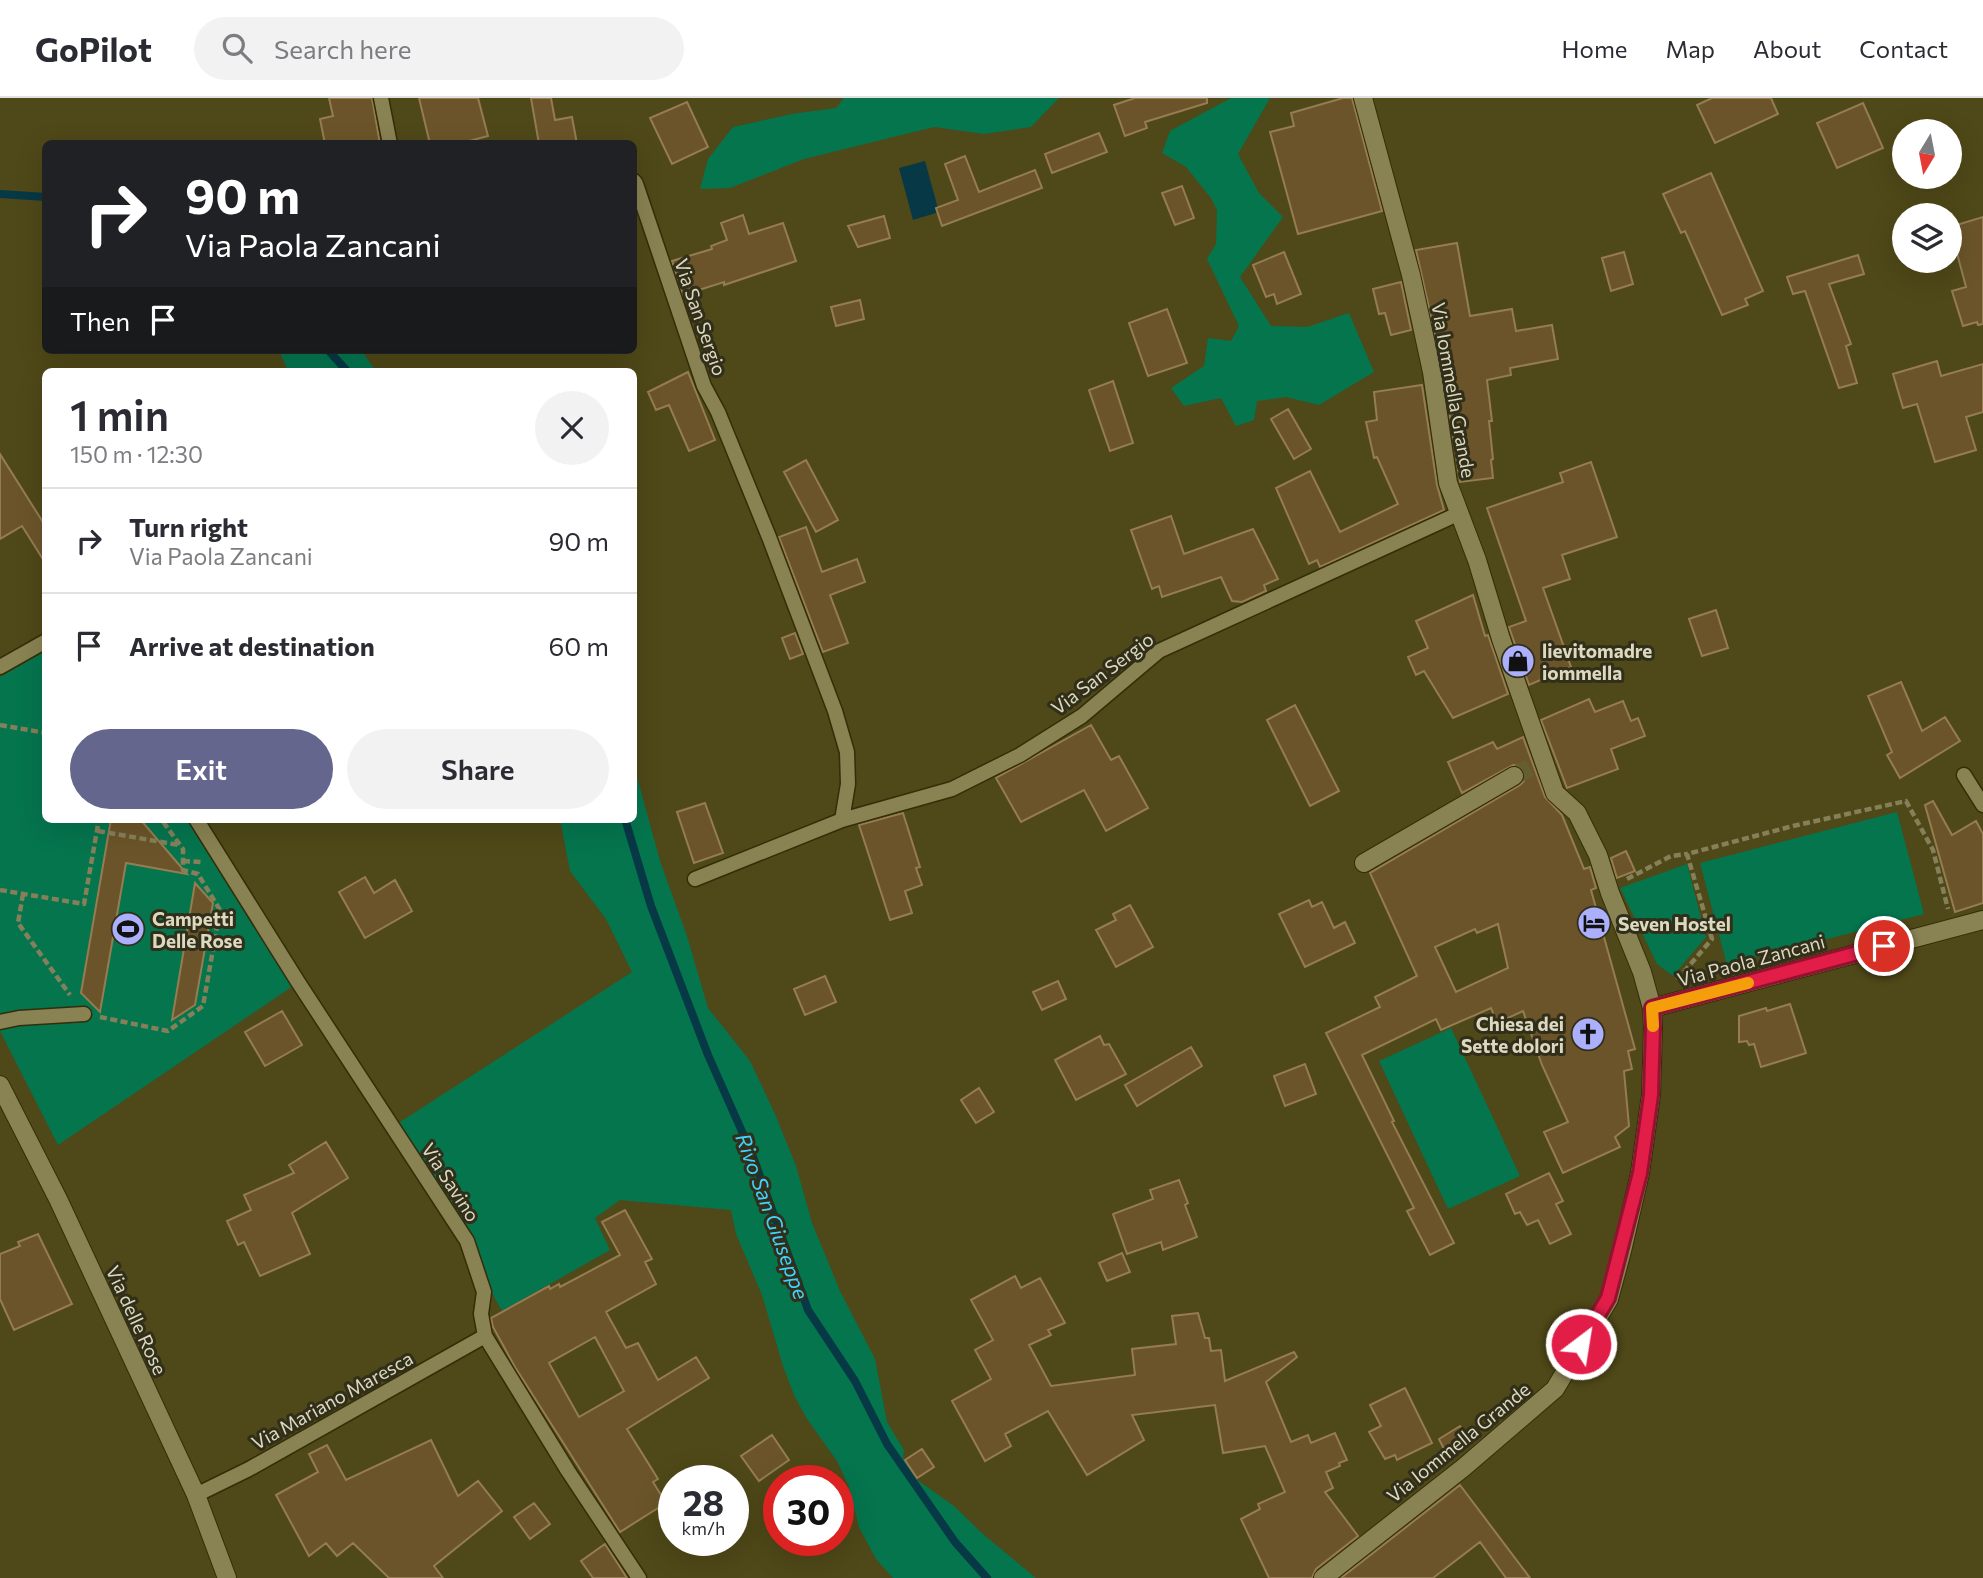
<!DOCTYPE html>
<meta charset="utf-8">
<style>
:root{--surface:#fff;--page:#f2f2f3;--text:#2b2b33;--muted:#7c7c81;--line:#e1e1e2;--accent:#65668d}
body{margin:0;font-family:Commissioner,sans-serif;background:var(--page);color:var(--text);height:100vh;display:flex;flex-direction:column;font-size:26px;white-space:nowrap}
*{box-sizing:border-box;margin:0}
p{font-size:23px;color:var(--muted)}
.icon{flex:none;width:38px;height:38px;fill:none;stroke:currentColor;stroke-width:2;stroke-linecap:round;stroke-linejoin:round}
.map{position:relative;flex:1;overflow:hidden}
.panel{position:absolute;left:42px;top:270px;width:595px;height:455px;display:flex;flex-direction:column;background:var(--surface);border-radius:10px;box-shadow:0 7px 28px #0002}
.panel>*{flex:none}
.banner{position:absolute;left:42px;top:42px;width:595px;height:214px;border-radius:10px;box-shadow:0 7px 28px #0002;background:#202124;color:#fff;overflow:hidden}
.needle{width:46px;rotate:190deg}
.tools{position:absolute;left:1892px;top:21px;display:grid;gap:14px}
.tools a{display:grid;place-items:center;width:70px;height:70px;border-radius:50%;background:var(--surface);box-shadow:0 7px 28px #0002;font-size:35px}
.speed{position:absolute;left:658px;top:1367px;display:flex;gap:14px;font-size:35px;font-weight:700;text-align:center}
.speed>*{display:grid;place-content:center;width:91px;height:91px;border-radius:50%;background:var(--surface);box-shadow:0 7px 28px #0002;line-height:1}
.speed small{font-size:18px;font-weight:400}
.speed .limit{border:10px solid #d22;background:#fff;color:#111}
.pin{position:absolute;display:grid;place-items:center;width:60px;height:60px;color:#fff;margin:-30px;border:4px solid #fff;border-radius:50%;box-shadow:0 2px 7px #0007}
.me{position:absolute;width:77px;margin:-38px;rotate:31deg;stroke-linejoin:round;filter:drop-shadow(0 0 5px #0008)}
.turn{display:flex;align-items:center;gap:24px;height:147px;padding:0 28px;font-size:32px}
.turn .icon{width:91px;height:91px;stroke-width:2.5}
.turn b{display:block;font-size:49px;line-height:60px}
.then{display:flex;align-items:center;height:66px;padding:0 28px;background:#0003;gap:14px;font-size:26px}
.round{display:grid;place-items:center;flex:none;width:74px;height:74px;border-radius:37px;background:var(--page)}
.summary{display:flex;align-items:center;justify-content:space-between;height:119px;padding:0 28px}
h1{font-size:42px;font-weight:600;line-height:52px}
.cta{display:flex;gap:14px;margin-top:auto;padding:14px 28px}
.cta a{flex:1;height:80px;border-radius:42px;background:var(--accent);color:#fff;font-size:28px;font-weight:600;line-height:80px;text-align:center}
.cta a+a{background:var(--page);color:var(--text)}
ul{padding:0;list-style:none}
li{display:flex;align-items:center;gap:21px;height:105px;padding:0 28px;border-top:2px solid var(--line)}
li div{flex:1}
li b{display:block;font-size:26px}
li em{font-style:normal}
header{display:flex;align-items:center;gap:42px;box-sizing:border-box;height:98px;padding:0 35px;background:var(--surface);border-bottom:2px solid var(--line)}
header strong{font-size:33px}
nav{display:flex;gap:38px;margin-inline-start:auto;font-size:24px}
.search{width:490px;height:63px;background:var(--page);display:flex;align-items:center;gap:18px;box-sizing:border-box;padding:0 24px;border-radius:38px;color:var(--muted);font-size:26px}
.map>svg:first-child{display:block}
.green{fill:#05754e}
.water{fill:#073845}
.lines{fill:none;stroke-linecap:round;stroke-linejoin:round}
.stream{stroke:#073845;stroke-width:8}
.building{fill:#6b5429;stroke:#957c51;stroke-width:2;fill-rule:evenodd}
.street-tunnel{stroke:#645e31;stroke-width:18;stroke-dasharray:18 9;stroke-linecap:butt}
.lane-casing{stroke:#332e09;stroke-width:17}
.street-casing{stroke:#332e09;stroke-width:20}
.path{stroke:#858059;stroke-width:4.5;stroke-dasharray:7 3.5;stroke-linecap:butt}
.lane{stroke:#898252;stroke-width:14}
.street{stroke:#898252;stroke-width:18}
.route-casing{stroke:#92132f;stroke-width:18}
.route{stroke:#e11d48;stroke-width:12}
.slow{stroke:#f59e0b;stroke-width:12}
.labels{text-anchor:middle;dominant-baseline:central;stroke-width:6;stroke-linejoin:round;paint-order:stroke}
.street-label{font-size:19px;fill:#dcd9c0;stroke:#312e1a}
.poi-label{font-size:19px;font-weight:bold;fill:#dcd9c0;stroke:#312e1a;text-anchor:start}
.water-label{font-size:21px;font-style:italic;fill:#41d2fc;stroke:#312e1a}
</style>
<header>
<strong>GoPilot</strong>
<div class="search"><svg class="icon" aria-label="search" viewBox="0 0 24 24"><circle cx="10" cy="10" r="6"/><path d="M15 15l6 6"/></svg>Search here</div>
<nav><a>Home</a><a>Map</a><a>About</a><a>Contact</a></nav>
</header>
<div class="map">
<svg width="1983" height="1480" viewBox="0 0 1983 1480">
<rect width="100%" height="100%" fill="#4f4818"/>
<path class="green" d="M844,0H1059L1031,29L984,36L934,29L804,61L730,90L700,91L708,61L733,29L792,16L836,10Z
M1231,0H1270L1238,56L1259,95L1283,119L1240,179L1271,228L1307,229L1349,215L1374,274L1319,307L1286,299L1257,303L1254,322L1236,328L1221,300L1184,308L1171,290L1204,268L1208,240L1231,243L1239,228L1207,161L1216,146L1217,112L1211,100L1186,69L1162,55L1170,33Z
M279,252H361L376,273H288Z
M45,553L46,721H186L293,888L58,1047L0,933V579Z
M634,668L660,763L687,838L708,910L750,963L775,1016L796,1068L812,1125L840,1193L875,1261L887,1324L904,1352L903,1360L916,1381L954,1408L984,1437L1036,1480H893L876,1461L859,1429L849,1389L837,1363L807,1321L794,1297L783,1268L762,1197L736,1136L731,1112L620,1102L595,1120L610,1152L502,1213L397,1026L632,874L606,821L570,773L560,721H634Z
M1897,714L1924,816L1727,867L1700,765Z
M1687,766L1706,839L1673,878L1657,866L1620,790Z
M1451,930L1520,1078L1448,1111L1379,963Z"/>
<path class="water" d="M925,63L939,114L913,122L899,70Z"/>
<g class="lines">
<path class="stream" d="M0,96L46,99
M328,252L347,273
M625,721L651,808L708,957L752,1056L808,1212L855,1283L887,1346L955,1444L987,1480"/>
</g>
<path class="building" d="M329,0H372L380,46H325L320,21L333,18Z
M419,0H478L488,38L458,46H430Z
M531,0H551L555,22L572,19L577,46H539Z
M1135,0H1207V5L1145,24L1147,30L1125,38L1114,7Z
M1343,0H1352L1382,113L1298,136L1270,34L1294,28L1291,15Z
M1712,0H1771L1778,16L1715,45L1697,7Z
M687,4L708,49L672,66L650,20Z
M1863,5L1883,50L1837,70L1817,25Z
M1099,35L1107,54L1052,75L1045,56Z
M965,58L979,94L1035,72L1042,90L942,128L936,110L958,102L945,66Z
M1711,75L1763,193L1745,201L1748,207L1722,217L1685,133L1681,135L1663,96Z
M1182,88L1194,120L1175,127L1162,95Z
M743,117L749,136L783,125L796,163L724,187V184L683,197L672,163L712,151L711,148L727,142L721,125Z
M884,118L890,140L858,149L848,128Z
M1983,119V226L1978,227L1977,224L1963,228L1952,193L1966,189L1950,129Z
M1457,145L1470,218L1512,211L1516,233L1552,227L1558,261L1510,270L1511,277L1487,282L1492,323H1489L1493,361L1491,362L1493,380L1460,384L1443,272L1416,152Z
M1284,154L1301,196L1277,206L1274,196L1266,199L1253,167Z
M1624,154L1633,186L1611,193L1602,160Z
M1858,157L1864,176L1829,186L1851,246L1846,248L1857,285L1839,290L1805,193L1793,196L1787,179Z
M1401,184L1411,232L1391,237L1385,215L1379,216L1373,191Z
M860,202L864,221L836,228L831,209Z
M1167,211L1187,265L1148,278L1129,225Z
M1937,263L1941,278L1983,266V314L1966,319L1976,352L1935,364L1917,306L1903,310L1893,276Z
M688,274L715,342L689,353L669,307L656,312L648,294Z
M1113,283L1133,345L1110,353L1089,292Z
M1422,287L1437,387L1444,412L1320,469L1317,462L1309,466L1276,390L1310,373L1340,434L1398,406L1377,359L1374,360L1366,324L1377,322L1374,294Z
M1288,311L1311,351L1294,361L1271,321Z
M0,356L46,429V466L22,428L0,441Z
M806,362L838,422L816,434L784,374Z
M1591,364L1617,439L1562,457L1570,481L1543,490L1571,569L1529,587L1509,529L1526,523L1487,410L1563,384L1560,375Z
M1171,418L1184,456L1253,431L1278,481L1264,487L1266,493L1242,504L1232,503L1221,479L1162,499L1159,488L1152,491L1131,432Z
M806,429L822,474L857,461L865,484L830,497L848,545L823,554L779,439Z
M1473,497L1485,538L1488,537L1508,596L1453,620L1424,573L1416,577L1408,559L1428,550L1416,523Z
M1716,512L1728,550L1702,558L1689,521Z
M795,535L803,556L790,561L782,540Z
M1901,584L1922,633L1945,619L1960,643L1900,680L1887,657L1892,654L1868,598Z
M1589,601L1595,614L1623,603L1631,623L1638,620L1645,638L1611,651L1618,671L1567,690L1541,622Z
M1295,607L1339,693L1310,708L1267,622Z
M1091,627L1111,662L1119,658L1148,710L1106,733L1084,692L1021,724L996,680Z
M1523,639L1545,699L1562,717L1584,771L1590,769L1596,790L1591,792L1635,951L1628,953L1632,971L1624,973L1629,1028L1615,1039L1620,1049L1563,1075L1544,1034L1568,1024L1542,967L1523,913L1497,925L1491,910L1441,932L1436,921L1362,957L1394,1023L1392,1024L1454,1145L1430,1157L1407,1113L1414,1110L1326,935L1380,909L1375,899L1417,878L1370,775L1520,687L1524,683V673L1519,668L1513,667L1462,695L1448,664L1493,644L1497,651ZM1498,826L1508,870L1456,894L1435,849L1475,831L1477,835Z
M1933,703L1952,737L1976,723L1983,736V805L1955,814L1925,707Z
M705,705L723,755L694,765L677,714Z
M903,715L920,769L916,770L922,787L905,793L912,815L890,822L859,727Z
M111,721H140L187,776L126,765L100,914L81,895Z
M1626,753L1635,773L1617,780L1611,760Z
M365,779L374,795L395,782L412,813L365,840L339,794Z
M195,785L213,805L195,907L172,922Z
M1309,802L1312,809L1322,804L1334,830L1345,824L1355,845L1305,869L1279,816Z
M1130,807L1153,849L1116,869L1096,832L1116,822L1113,816Z
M825,878L836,904L805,917L794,891Z
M1058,883L1066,901L1042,912L1033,894Z
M1790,906L1806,955L1761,969L1754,946L1749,947L1747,943L1739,944V918L1766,910L1767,913Z
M282,913L302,947L265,968L245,934Z
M1100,938L1104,947L1109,946L1126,976L1076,1002L1055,962Z
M1191,949L1202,968L1137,1008L1125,987Z
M1305,966L1316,996L1285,1008L1274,978Z
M979,990L994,1014L976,1025L961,1002Z
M326,1044L348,1080L292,1115L310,1156L260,1178L244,1144L238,1147L227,1123L251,1112L244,1097L294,1075L289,1067Z
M1549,1075L1563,1103L1556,1106L1571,1136L1550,1146L1538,1122L1527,1127L1520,1114L1515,1116L1506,1096Z
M1179,1082L1188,1105L1185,1107L1197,1139L1163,1152L1161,1144L1127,1156L1113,1116L1153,1101L1150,1092Z
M625,1112L652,1161L645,1164L656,1186L606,1214L626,1250L638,1245L658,1282L696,1259L709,1280L627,1331L658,1381L653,1384L666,1405L620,1434L515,1269L493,1229L491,1220L549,1188L550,1191L559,1186L560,1189L620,1157L602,1124ZM595,1239L624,1293L579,1319L549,1265Z
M38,1136L72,1206L14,1232L0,1201V1156L20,1148L18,1144Z
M1122,1155L1130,1174L1107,1183L1099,1165Z
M1015,1178L1021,1190L1040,1180L1065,1225L1048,1232L1051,1237L1029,1247L1051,1288L1135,1277L1132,1251L1176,1246L1172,1218L1198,1215L1205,1240H1209L1211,1253L1221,1252L1225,1283L1294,1254L1297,1259L1266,1284L1291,1344L1308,1337L1311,1345L1335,1335L1347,1362L1339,1365L1340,1368L1326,1374L1333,1390L1325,1394L1358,1438L1316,1471L1312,1480H1269L1241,1421L1260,1411L1258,1406L1285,1394L1265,1348L1223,1355L1215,1307L1132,1317L1144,1342L1087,1377L1048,1313L1005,1336L1011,1348L985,1363L952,1303L991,1281L975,1252L993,1242L971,1202Z
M1405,1290L1432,1345L1397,1362L1395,1357L1385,1361L1369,1334L1381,1328L1370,1307Z
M1460,1328L1470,1343L1449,1361L1439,1341Z
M772,1337L789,1362L759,1383L741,1358Z
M431,1342L458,1398L478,1383L502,1413L434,1468L443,1480H389L353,1445L337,1458L326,1445L309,1458L276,1397L318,1374L309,1356L327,1347L346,1382Z
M922,1351L934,1369L917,1380L905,1362Z
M1460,1387L1530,1480H1506L1480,1444L1433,1480H1341Z
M534,1405L550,1426L530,1441L514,1419Z
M605,1446L627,1480H593L581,1463Z"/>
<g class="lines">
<path class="street-tunnel" d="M1514,678L1532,669"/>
<defs>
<path id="lane" d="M381,0L390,46
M634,83L636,86L704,288L718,314L769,439L835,613L847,654L848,686L842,722L952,691L1020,657L1082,618L1159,553L1460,415
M0,569L46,543
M1964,677L1983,707
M196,721L298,884L467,1143L484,1194L481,1216L485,1238L568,1373L639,1480
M695,781L842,722
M0,924L19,920L84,916
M196,1397L249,1371L485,1238"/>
<path id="street" d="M1364,765L1514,678
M1652,910L1983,822
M0,987L58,1101L196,1397L227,1480
M1323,1480L1463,1370L1555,1291L1609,1201L1622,1153L1640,1075L1651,997L1653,930L1652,910L1642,874L1610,795L1598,757L1577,715L1555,695L1501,541L1477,462L1448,385L1432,274L1411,177L1363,0"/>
</defs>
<use href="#lane" class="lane-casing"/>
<use href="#street" class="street-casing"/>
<path class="path" d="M0,627L46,635
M98,733L179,747
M183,763L201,764
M1627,781L1671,758L1687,756
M0,792L84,806L99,721
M23,796L18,825L70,897
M1677,882L1712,841L1687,756L1793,728L1906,703L1933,752L1948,811
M100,919L168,933L203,908L220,812L198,776L183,772V751L161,721"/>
<use href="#lane" class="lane"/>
<use href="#street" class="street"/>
</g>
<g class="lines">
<defs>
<path id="route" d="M1581,1246L1608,1200L1640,1075L1651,997L1653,930L1652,910L1884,848"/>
</defs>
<use href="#route" class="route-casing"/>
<use href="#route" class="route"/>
<path class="slow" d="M1653,928L1652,910L1748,885"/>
</g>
<defs>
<symbol id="shop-disc" viewBox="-11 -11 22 22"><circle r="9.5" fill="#acaffb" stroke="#312e1a"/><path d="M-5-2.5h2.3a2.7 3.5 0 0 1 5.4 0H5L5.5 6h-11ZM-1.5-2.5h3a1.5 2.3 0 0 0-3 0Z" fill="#111"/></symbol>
<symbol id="hotel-disc" viewBox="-11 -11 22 22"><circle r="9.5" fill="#acaffb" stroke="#312e1a"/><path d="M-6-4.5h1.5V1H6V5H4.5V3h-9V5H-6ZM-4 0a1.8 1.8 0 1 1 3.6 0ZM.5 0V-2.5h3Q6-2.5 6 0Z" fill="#111"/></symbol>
<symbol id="stadium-disc" viewBox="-11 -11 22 22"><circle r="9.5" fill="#acaffb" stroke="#312e1a"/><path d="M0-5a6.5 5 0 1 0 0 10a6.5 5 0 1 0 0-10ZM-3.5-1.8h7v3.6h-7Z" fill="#111"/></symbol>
<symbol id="church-disc" viewBox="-11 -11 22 22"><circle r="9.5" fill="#acaffb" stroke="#312e1a"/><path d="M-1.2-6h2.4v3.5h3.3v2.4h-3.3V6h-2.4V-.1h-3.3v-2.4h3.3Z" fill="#111"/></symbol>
</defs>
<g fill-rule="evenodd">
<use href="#shop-disc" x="1499" y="544" width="38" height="38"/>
<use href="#hotel-disc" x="1575" y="806" width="38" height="38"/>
<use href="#stadium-disc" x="109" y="812" width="38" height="38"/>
<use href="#church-disc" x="1569" y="917" width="38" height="38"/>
</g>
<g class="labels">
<g class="street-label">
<text transform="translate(701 219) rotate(71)">Via San Sergio</text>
<text transform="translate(1454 292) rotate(80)">Via Iommella Grande</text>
<text transform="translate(1102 575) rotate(-37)">Via San Sergio</text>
<text transform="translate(1751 862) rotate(-15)">Via Paola Zancani</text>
<text transform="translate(451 1084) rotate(57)">Via Savino</text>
<text transform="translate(137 1222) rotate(65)">Via delle Rose</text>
<text transform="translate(332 1302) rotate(-29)">Via Mariano Maresca</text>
<text transform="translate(1458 1344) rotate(-39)">Via Iommella Grande</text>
</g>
<g class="poi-label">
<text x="1542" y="552">lievitomadre<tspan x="1542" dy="22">iommella</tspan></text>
<text x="152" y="820">Campetti<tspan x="152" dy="22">Delle Rose</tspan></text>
<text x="1618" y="825">Seven Hostel</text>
<text x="1564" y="925" text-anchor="end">Chiesa dei<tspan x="1564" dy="22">Sette dolori</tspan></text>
</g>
<g class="water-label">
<text transform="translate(773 1118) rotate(70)">Rivo San Giuseppe</text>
</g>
</g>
</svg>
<div class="tools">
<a><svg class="needle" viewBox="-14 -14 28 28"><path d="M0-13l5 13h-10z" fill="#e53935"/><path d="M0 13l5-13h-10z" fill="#7c7c81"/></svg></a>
<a><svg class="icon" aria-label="layers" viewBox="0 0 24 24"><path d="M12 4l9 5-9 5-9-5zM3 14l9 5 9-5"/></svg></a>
</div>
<div class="speed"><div>28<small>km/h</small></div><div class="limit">30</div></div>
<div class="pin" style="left:1884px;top:848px;background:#d93025"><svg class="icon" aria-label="arrive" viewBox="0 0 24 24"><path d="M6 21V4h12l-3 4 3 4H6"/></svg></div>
<svg class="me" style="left:1581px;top:1246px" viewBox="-20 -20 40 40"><circle r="17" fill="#e11d48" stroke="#fff" stroke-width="3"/><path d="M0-11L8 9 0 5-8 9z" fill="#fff"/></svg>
<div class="banner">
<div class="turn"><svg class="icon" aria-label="right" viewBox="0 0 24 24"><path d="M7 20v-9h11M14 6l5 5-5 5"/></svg><div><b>90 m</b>Via Paola Zancani</div></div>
<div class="then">Then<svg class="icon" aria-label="arrive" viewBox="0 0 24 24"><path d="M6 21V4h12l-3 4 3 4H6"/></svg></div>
</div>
<section class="panel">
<div class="summary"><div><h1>1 min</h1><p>150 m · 12:30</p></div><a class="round"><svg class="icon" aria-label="close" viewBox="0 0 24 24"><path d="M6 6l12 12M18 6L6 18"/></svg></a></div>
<ul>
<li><svg class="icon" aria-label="right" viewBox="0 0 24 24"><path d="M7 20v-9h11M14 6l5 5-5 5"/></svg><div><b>Turn right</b><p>Via Paola Zancani</p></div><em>90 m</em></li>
<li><svg class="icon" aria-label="arrive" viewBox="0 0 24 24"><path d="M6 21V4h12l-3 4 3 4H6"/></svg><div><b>Arrive at destination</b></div><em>60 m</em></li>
</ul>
<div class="cta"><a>Exit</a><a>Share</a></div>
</section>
</div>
